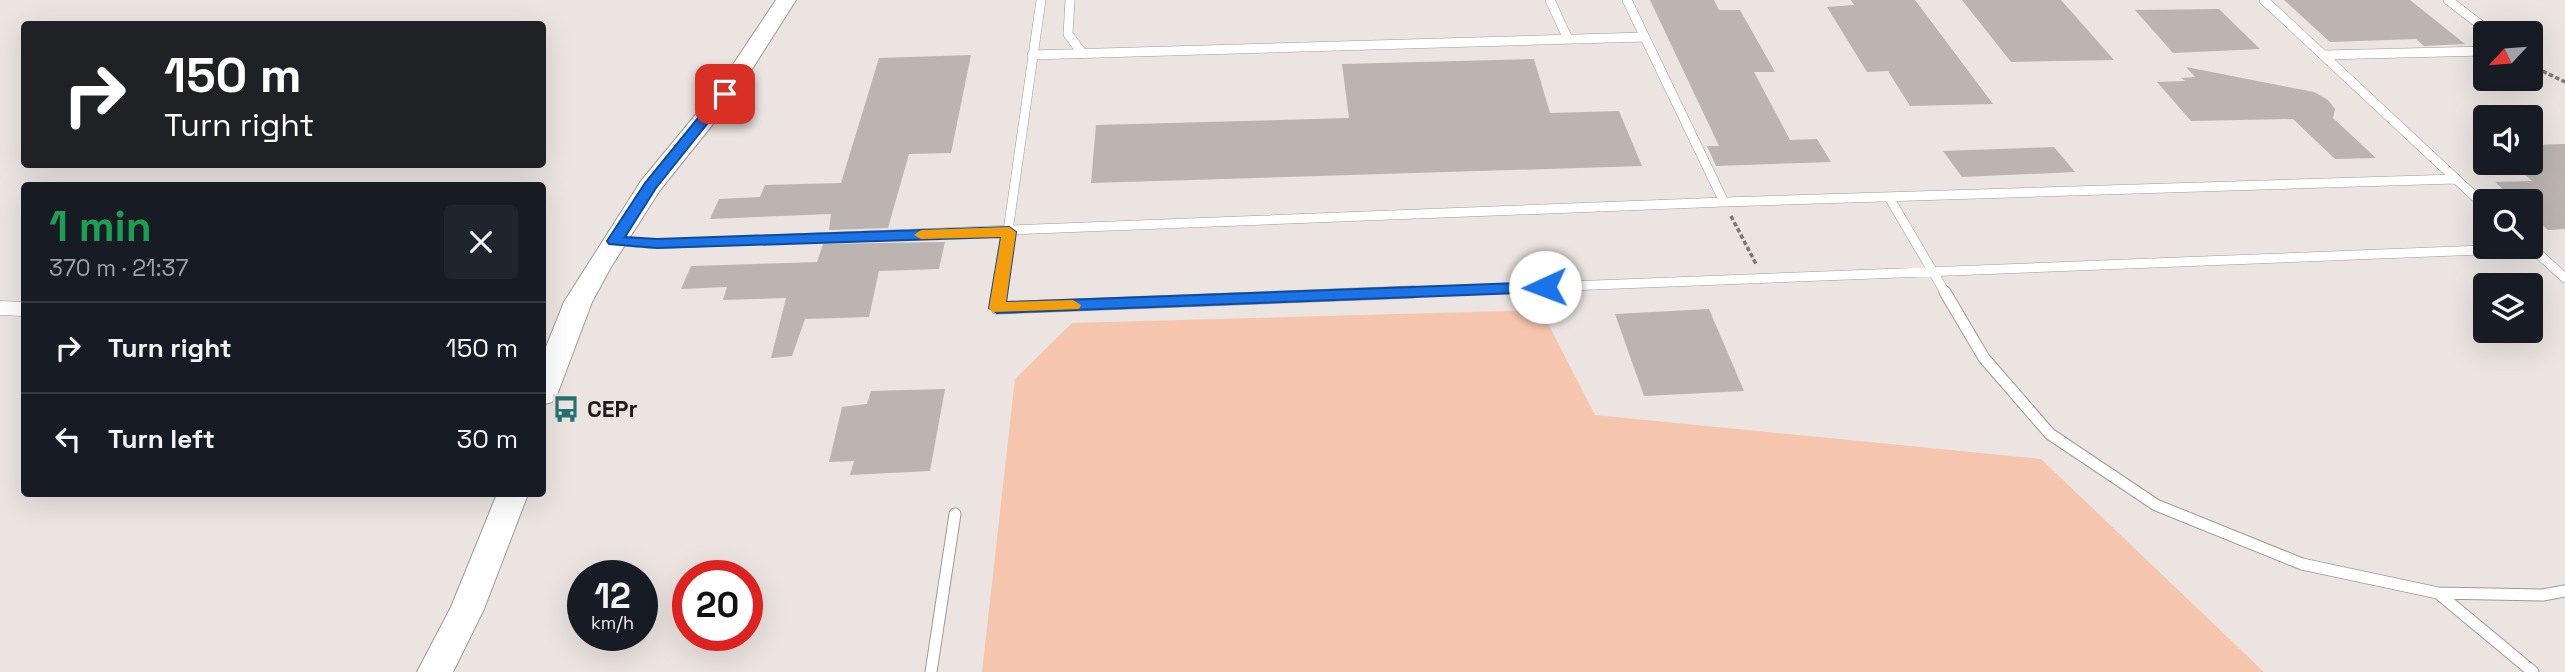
<!DOCTYPE html>
<meta charset="utf-8">
<style>
:root{--surface:#171b24;--page:#20242c;--text:#f1f3f6;--muted:#9ea1a6;--line:#363941}
body{margin:0;font-family:"Space Grotesk",sans-serif;background:var(--page);color:var(--text);height:100vh;display:flex;flex-direction:column;font-size:26px;white-space:nowrap}
*{box-sizing:border-box;margin:0}
p{font-size:23px;color:var(--muted)}
.icon{flex:none;width:38px;height:38px;fill:none;stroke:currentColor;stroke-width:2;stroke-linecap:round;stroke-linejoin:round}
.map{position:relative;flex:1;overflow:hidden}
.panel{position:absolute;left:21px;top:182px;width:525px;height:315px;display:flex;flex-direction:column;background:var(--surface);border-radius:7px;box-shadow:0 7px 28px #0002}
.panel>*{flex:none}
.banner{position:absolute;left:21px;top:21px;width:525px;height:147px;border-radius:7px;box-shadow:0 7px 28px #0002;background:#202124;color:#fff;overflow:hidden}
.needle{width:46px;rotate:244deg}
.buttons{position:absolute;left:2473px;top:21px;display:grid;gap:14px}
.buttons a{display:grid;place-items:center;width:70px;height:70px;border-radius:7px;background:var(--surface);box-shadow:0 7px 28px #0002;font-size:35px}
.speed{position:absolute;left:567px;top:560px;display:flex;gap:14px;font-size:35px;font-weight:700;text-align:center}
.speed>*{display:grid;place-content:center;width:91px;height:91px;border-radius:50%;background:var(--surface);box-shadow:0 7px 28px #0002;line-height:1}
.speed small{font-size:18px;font-weight:400}
.speed .limit{border:10px solid #d22;background:#fff;color:#111}
.pin{position:absolute;display:grid;place-items:center;width:60px;height:60px;color:#fff;margin:-30px;border-radius:14px;box-shadow:0 4px 10px #0006}
.me{position:absolute;width:77px;margin:-38px;rotate:268deg;stroke-linejoin:round;filter:drop-shadow(0 0 5px #0008)}
.turn{display:flex;align-items:center;gap:24px;height:147px;padding:0 28px;font-size:32px}
.turn .icon{width:91px;height:91px;stroke-width:2.5}
.turn b{display:block;font-size:49px;line-height:60px}
.round{display:grid;place-items:center;flex:none;width:74px;height:74px;border-radius:7px;background:var(--page)}
.overview{display:flex;align-items:center;justify-content:space-between;height:119px;padding:0 28px}
h1{font-size:42px;font-weight:700;line-height:52px;color:#1e9e55}
ul{padding:0;list-style:none}
li{display:flex;align-items:center;gap:21px;height:91px;padding:0 28px;border-top:2px solid var(--line)}
li div{flex:1}
li b{display:block;font-size:26px}
li em{font-style:normal}
.map>svg:first-child{display:block}
.green{fill:#f6c5ae}
.building{fill:#bbb4b1}
.lines{fill:none;stroke-linecap:round;stroke-linejoin:round}
.service-far1-casing{stroke:#a09a97;stroke-width:10}
.service-casing{stroke:#a09a97;stroke-width:13}
.minor-casing{stroke:#a09a97;stroke-width:1}
.tertiary-casing{stroke:#a09a97;stroke-width:2}
.path{stroke:#7d7876;stroke-width:3.5;stroke-dasharray:4.5 2.5;stroke-linecap:butt}
.service-far1{stroke:#fff;stroke-width:9}
.service{stroke:#fff;stroke-width:11}
.minor{fill:#fff;fill-rule:evenodd}
.tertiary{fill:#fff;fill-rule:evenodd}
.route{fill:#1a73e8;stroke:#114b97;stroke-width:2}
.slow{fill:#f59e0b}
.labels{text-anchor:middle;dominant-baseline:central;stroke-width:6;stroke-linejoin:round;paint-order:stroke}
.poi-label{font-size:23px;font-weight:bold;fill:#1d1a19;stroke:#ebe4e1;text-anchor:start}
</style>
<div class="map">
<svg width="2565" height="672" viewBox="0 0 2565 672">
<rect width="100%" height="100%" fill="#ebe4e1"/>
<path class="green" d="M1541,310L1595,415L2041,459L2264,672H982L1015,379L1072,323Z"/>
<path class="building" d="M1650,0H1714L1719,10H1740L1775,72H1754L1790,140L1817,139L1831,162L1716,166L1707,146H1719Z
M1851,0H1915L1993,104L1910,106L1888,71L1867,72L1827,7L1854,5Z
M1962,0H2061L2114,60L2011,62Z
M2284,0H2410L2465,44L2424,46L2416,39L2330,42Z
M2219,9L2260,49L2173,53L2135,10Z
M971,55L951,153L909,154L888,228L829,230L831,214L710,219L719,199L760,197L765,185L841,183L879,58Z
M1534,59L1550,113L1619,111L1642,166L1091,183L1096,125L1349,118L1342,64Z
M2186,67L2314,92L2328,100L2335,109L2333,118L2376,158L2335,159L2293,119L2191,121L2157,82L2185,81L2181,78L2195,77Z
M2565,144V229L2548,230L2530,214V201H2516L2495,182L2532,181L2511,163H2530V145Z
M2054,147L2075,172L1962,177L1943,151Z
M945,242L939,269L879,271L869,317L805,319L792,356L771,358L786,298L723,300L727,287L681,289L691,266L817,262L823,244Z
M1709,309L1744,391L1644,396L1615,314Z
M945,389L930,471L850,475L854,461L829,462L842,407L867,404L871,391Z"/>
<g class="lines">
<defs>
<path id="service-far1" d="M1070,0L1068,34L1082,53
M1550,0L1568,39
M1627,0L1724,202
M2264,0L2485,206
M2448,0L2491,33
M1032,55L1644,37
M2324,55L2485,51
M1890,199L1946,294
M615,241L657,244L1724,202L2455,179
M2530,246L2565,278
M999,294L1041,0
M1368,294L2532,248"/>
<path id="service" d="M999,292L997,308L1413,292
M1945,292L1984,358L2050,434L2156,505L2302,564L2438,593L2543,595L2565,591
M2438,593L2533,672
M931,672L955,514"/>
<path id="minor" d="M0,301L24,302V316L0,315Z"/>
<path id="tertiary" d="M776,0H796L733,99L660,190L611,267L592,302L557,395L552,402L542,405V357L564,302L641,181L716,90Z
M497,494H528L484,609L453,672H417L451,607Z"/>
</defs>
<use href="#service-far1" class="service-far1-casing"/>
<use href="#service" class="service-casing"/>
<use href="#minor" class="minor-casing"/>
<use href="#tertiary" class="tertiary-casing"/>
<path class="path" d="M2530,65L2565,82
M1731,216L1756,264"/>
<use href="#service-far1" class="service-far1"/>
<use href="#service" class="service"/>
<use href="#minor" class="minor"/>
<use href="#tertiary" class="tertiary"/>
</g>
<path class="route" d="M725,90L731,94L656,188L625,237L657,239L1009,227L1016,232L1006,302L1545,282L1552,287L1545,292L997,313L989,308L1001,237L657,248L609,244L607,241L645,183L720,91Z"/>
<path class="slow" d="M1009,227L1016,232L1006,302L1073,300L1081,305L1079,309L992,312L989,308L1001,237L921,239L914,235L921,230Z"/>
<defs>
<symbol id="bus-bare" viewBox="-9 -9 18 18"><path d="M-5-6H5V4H4V6H2V4H-2V6H-4V4H-5ZM-3.5-4V0h7V-4ZM-3.5 1.2v1.5H-2V1.2ZM2 1.2v1.5H3.5V1.2Z" fill="#267172" stroke="#ebe4e1" stroke-width="2.5" paint-order="stroke"/></symbol>
</defs>
<g fill-rule="evenodd">
<use href="#bus-bare" x="547" y="390" width="38" height="38"/>
</g>
<g class="labels">
<g class="poi-label">
<text x="587" y="409">CEPr</text>
</g>
</g>
</svg>
<div class="buttons">
<a><svg class="needle" viewBox="-14 -14 28 28"><path d="M0-13l5 13h-10z" fill="#e53935"/><path d="M0 13l5-13h-10z" fill="#9ea1a6"/></svg></a>
<a><svg class="icon" aria-label="sound" viewBox="0 0 24 24"><path d="M4 9h4l5-4v14l-5-4H4zM17 9q2 3 0 6"/></svg></a>
<a><svg class="icon" aria-label="search" viewBox="0 0 24 24"><circle cx="10" cy="10" r="6"/><path d="M15 15l6 6"/></svg></a>
<a><svg class="icon" aria-label="layers" viewBox="0 0 24 24"><path d="M12 4l9 5-9 5-9-5zM3 14l9 5 9-5"/></svg></a>
</div>
<div class="speed"><div>12<small>km/h</small></div><div class="limit">20</div></div>
<div class="pin" style="left:725px;top:94px;background:#d93025"><svg class="icon" aria-label="arrive" viewBox="0 0 24 24"><path d="M6 21V4h12l-3 4 3 4H6"/></svg></div>
<svg class="me" style="left:1545px;top:287px" viewBox="-20 -20 40 40"><circle r="19" fill="#fff"/><path d="M0-13L10 11 0 6-10 11z" fill="#1a73e8"/></svg>
<div class="banner">
<div class="turn"><svg class="icon" aria-label="right" viewBox="0 0 24 24"><path d="M7 20v-9h11M14 6l5 5-5 5"/></svg><div><b>150 m</b>Turn right</div></div>
</div>
<section class="panel">
<div class="overview"><div><h1>1 min</h1><p>370 m · 21:37</p></div><a class="round"><svg class="icon" aria-label="close" viewBox="0 0 24 24"><path d="M6 6l12 12M18 6L6 18"/></svg></a></div>
<ul>
<li><svg class="icon" aria-label="right" viewBox="0 0 24 24"><path d="M7 20v-9h11M14 6l5 5-5 5"/></svg><div><b>Turn right</b></div><em>150 m</em></li>
<li><svg class="icon" aria-label="left" viewBox="0 0 24 24"><path d="M17 20v-9H6M10 6l-5 5 5 5"/></svg><div><b>Turn left</b></div><em>30 m</em></li>
</ul>
</section>
</div>
